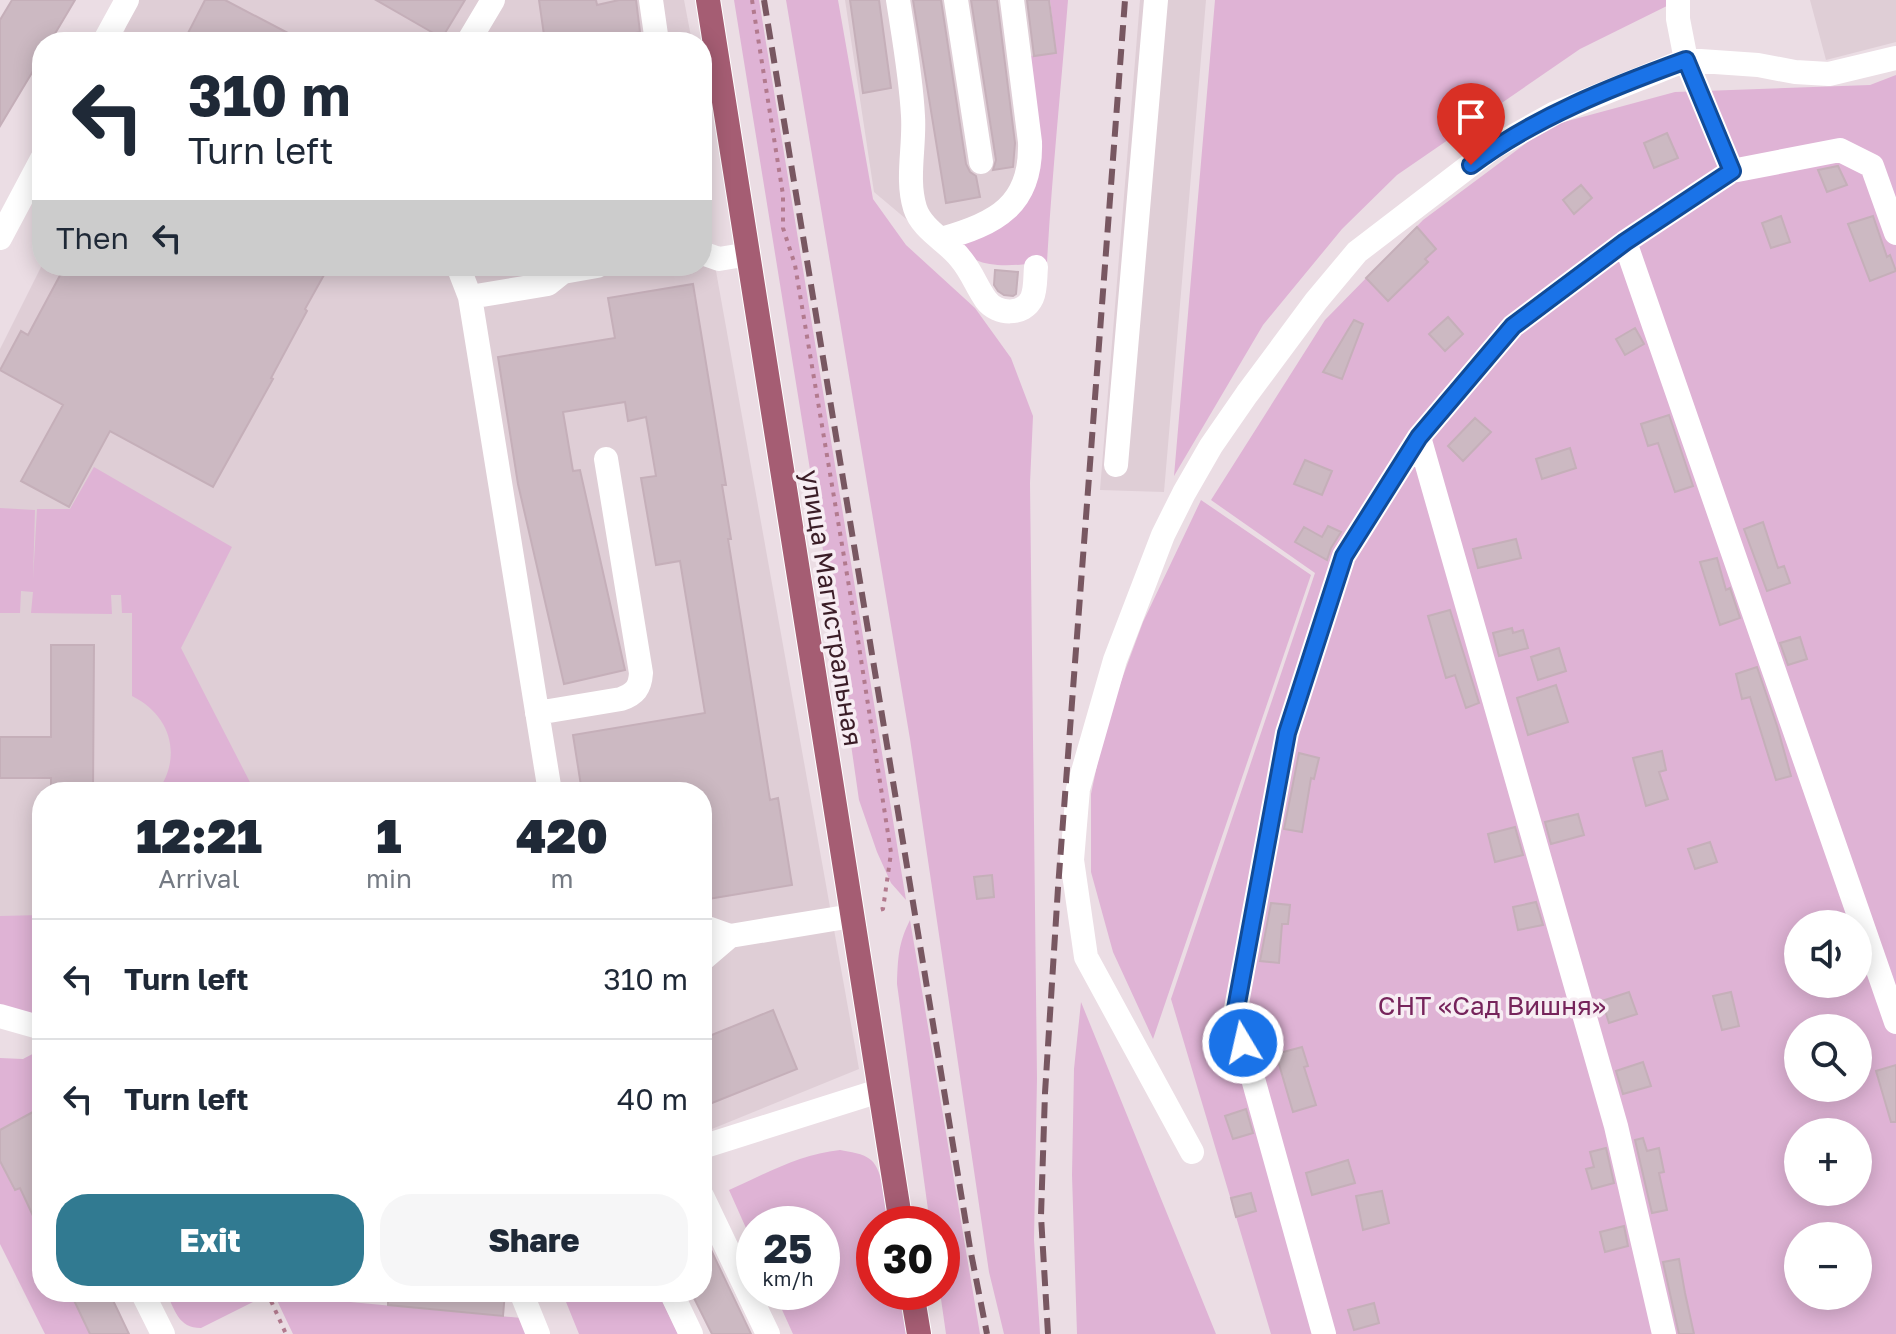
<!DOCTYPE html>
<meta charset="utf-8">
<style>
:root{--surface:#fff;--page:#f6f6f7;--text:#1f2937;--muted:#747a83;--line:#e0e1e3;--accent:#317a91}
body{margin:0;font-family:"Golos Text",sans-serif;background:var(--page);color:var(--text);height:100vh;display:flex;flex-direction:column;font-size:30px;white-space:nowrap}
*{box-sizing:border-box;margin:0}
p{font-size:26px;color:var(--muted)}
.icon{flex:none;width:44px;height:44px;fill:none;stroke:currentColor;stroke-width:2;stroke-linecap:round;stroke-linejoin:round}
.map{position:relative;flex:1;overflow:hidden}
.sheet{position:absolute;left:32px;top:782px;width:680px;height:520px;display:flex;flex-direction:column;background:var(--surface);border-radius:32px;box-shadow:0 4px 20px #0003}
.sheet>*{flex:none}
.guide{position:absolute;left:32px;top:32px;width:680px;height:244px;border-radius:32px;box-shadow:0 4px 20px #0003;background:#fff;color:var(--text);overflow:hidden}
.tools{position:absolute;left:1784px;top:910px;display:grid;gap:16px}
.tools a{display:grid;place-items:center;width:88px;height:88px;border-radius:50%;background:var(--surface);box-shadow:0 4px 20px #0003;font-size:40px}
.speed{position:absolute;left:736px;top:1206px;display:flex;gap:16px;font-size:40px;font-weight:700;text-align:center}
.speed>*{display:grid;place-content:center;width:104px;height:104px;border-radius:50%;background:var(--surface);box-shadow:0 4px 20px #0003;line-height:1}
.speed small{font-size:20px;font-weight:400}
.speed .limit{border:12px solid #d22;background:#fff;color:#111}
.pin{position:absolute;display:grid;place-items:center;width:68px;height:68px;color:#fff;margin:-82px -34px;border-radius:50% 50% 50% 0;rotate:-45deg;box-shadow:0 0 8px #0007}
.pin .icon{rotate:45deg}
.me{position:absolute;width:88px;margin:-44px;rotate:351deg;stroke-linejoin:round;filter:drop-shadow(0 0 6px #0008)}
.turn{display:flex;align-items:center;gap:28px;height:168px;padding:0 24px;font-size:36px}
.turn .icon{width:104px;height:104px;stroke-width:2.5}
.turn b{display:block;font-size:56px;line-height:68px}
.then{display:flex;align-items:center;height:76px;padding:0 24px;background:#0003;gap:16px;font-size:30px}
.eta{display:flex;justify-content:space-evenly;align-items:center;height:136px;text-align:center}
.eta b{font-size:48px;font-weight:800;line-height:56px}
.action{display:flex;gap:16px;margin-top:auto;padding:16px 24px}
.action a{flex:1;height:92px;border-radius:32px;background:var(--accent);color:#fff;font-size:32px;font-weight:800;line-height:92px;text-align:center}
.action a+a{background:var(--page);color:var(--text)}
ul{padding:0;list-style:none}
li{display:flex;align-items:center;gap:24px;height:120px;padding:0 24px;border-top:2px solid var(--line)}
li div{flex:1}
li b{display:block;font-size:30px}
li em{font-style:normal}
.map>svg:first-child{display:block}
.built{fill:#dfced6}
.green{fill:#dfb3d5;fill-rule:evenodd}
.building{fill:#ccb9c2;stroke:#c5afb9;stroke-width:2}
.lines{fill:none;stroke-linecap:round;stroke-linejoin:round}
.major-casing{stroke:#fff;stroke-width:26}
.path{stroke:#b27a8e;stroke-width:4;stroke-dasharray:4 6;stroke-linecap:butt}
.minor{stroke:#fff;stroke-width:24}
.major{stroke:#a55d73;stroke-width:24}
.rail{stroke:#785761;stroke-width:6;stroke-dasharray:16 8;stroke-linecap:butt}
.route-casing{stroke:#114b97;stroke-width:20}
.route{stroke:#1a73e8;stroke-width:14}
.labels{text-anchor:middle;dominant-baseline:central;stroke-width:7;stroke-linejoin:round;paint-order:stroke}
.street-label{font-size:26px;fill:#3b1d27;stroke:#f7edf3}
.park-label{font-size:26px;fill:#76245b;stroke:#f7edf3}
</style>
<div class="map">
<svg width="1896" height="1334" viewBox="0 0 1896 1334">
<rect width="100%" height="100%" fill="#ebdde4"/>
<path class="built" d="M134,0H684L692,42H121Z
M845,0H1036L1037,193L924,234L874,192Z
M1140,0H1206L1164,492L1100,490Z
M1810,0H1896V42L1826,60Z
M702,193L859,1069L702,1133V792H42V989L0,981V349L42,265L702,266Z"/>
<path class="green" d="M734,0H759L906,900L891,883L877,852L859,800L823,550Z
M786,0H838L873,199L906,245L975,308L1011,358L1033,416L1030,483L1037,1078L1034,1240L1040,1334H1004L989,1272L910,739Z
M1050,0H1068C1061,88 1052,175 1047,262C1028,264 994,269 976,260C969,257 963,248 957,243L1018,206L1030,56L1056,53Z
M1215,0H1679L1580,49L1397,175L1342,229L1263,325L1174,476Z
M1896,75V1334H1271L1171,999L1315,573L1211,500L1325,320L1423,220L1549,126L1675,92L1870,85ZM1798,924H1858V984H1798ZM1798,1028H1858V1088H1798ZM1798,1132H1858V1192H1798ZM1798,1236H1858V1296H1798Z
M94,467L232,547L181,648L255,792H157C183,757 171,715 132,696V613H122L121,595H111L112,614L31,613L33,592L21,591L20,613H0V508L35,510L33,579L37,509H70Z
M1201,500L1311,575L1153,1039L1113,952L1091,872V794L1106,722L1143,622Z
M42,915V1018L0,1005V916Z
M910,920L980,1334H946L940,1292H942V1224H930L897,984C898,958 898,944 910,920Z
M1081,1002L1216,1334H1077L1072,1175L1074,1069Z
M42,1049V1112L0,1130V1058L23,1059Z
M840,1150C850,1152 863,1153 871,1160C884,1171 885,1207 888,1224H874V1292H900L907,1334H793L774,1292H822V1224H754V1246L729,1190C765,1174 800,1154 840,1150Z
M0,1161L14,1190L20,1188L42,1235V1292H70L90,1334H45L0,1244Z
M166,1292H253L257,1300L201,1328C178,1328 175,1310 166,1292Z
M273,1292H308V1298L522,1318L528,1334H293Z
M562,1292H658L678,1334H579Z"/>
<path class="building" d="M12,0H75L50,42H42V56L0,126V20Z
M205,0H225L305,42H200L187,35Z
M376,0H465L442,38Z
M539,0H596L597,5L619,0H636L640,32L596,42H545Z
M850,0H879L891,88L863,93Z
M913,0H941L966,164L970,172L976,176L980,197L946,203Z
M971,0H997L1015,143L1013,167L993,170L996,160Z
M1027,0H1049L1056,53L1034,56Z
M1667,133L1678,158L1654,168L1644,143Z
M1838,166L1847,185L1827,192L1818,170Z
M1581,185L1592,198L1574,214L1563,200Z
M1781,216L1790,242L1771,248L1762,223Z
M1873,216L1887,257L1890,255L1896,271L1870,281L1848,224Z
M1417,227L1436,249L1425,259L1428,262L1388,301L1366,278Z
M65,266H329L305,309L307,311L271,378L273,379L213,487L110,431L69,507L21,481L63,405L0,370L21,331L28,335Z
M995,270L1018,272L1016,294L1013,296L1004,295L998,291L994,285Z
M693,284L726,485H722L731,539H728L770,800L778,798L792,885L702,900V792H582L573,735L705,713L680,561L656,565L641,478L656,476L646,417L628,421L625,402L563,412L573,471L580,470L625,670L564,684L518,484L498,357L615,338L608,298Z
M1448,317L1463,334L1445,351L1429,334Z
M1354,320L1363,324L1342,379L1323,372Z
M1635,328L1644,344L1625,355L1616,339Z
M1669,415L1693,486L1675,492L1658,443L1648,446L1641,424Z
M1475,418L1491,432L1463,461L1448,446Z
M1570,448L1576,468L1542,479L1536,459Z
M1305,460L1332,471L1322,495L1294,484Z
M1763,522L1778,568L1784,566L1790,583L1767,591L1744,529Z
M1328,526L1341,532L1331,548L1327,560L1295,542L1304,527L1322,537Z
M1516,539L1521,558L1478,568L1473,549Z
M1717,558L1726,590L1730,588L1740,618L1720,625L1700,562Z
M1450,610L1479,703L1466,708L1455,675L1446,678L1428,616Z
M1512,628L1513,633L1523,630L1528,648L1499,656L1493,633Z
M1800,637L1807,659L1788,665L1780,643Z
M51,645H94L93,792H51V778H0V737H51Z
M1559,648L1566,671L1538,680L1531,657Z
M1757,667L1777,726L1791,776L1776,780L1750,697L1742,699L1736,674Z
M1556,685L1568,722L1528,735L1517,698Z
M1662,751L1666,770L1659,772L1668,799L1646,806L1633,758Z
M1299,753L1319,758L1314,779L1311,778L1302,832L1284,829Z
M1578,814L1584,835L1551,844L1545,822Z
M1515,827L1523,855L1495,862L1488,834Z
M1710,842L1717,862L1695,869L1688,849Z
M992,875L994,897L977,899L974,877Z
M1536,902L1543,925L1518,930L1513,907Z
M1271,903L1290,905L1288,924H1282L1279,963L1260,961Z
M1629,992L1637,1014L1609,1023L1602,1001Z
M1731,992L1739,1026L1722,1030L1713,996Z
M773,1010L797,1069L702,1107V1039Z
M1302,1047L1308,1066L1304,1067L1316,1105L1293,1112L1276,1054Z
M1643,1062L1651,1086L1623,1094L1616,1071Z
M1896,1065V1122H1891L1876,1071Z
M42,1107V1235L20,1188L15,1190L0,1161V1130Z
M1246,1109L1253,1133L1233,1139L1225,1116Z
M1643,1138L1647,1151L1659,1148L1664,1172L1659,1173L1667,1210L1652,1213L1635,1140Z
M1606,1148L1614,1183L1592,1189L1586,1169L1594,1167L1590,1152Z
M1348,1160L1355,1183L1312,1195L1306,1173Z
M1382,1191L1389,1223L1363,1230L1356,1196Z
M1251,1193L1256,1211L1236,1217L1231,1198Z
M1624,1226L1628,1246L1605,1252L1600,1232Z
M702,1231L751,1334H712L691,1292H702Z
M1679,1259L1685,1293L1694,1334H1679L1663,1262Z
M70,1292H109L129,1334H90Z
M388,1292H505L503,1316L388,1305Z
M1374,1303L1379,1323L1354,1330L1348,1310Z"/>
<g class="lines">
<defs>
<path id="major" d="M708,0L901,1224
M912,1292L919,1334"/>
</defs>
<use href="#major" class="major-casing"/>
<path class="path" d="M752,0L783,195V228L795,265L858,640L891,853L883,909L875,911
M267,1292L286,1334"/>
<path class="minor" d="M651,0L657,42
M898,0C904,39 911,77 913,116C915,146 906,179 915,208C922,230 947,241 960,258C972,272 976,286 986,300C997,315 1024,316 1032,298C1036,289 1035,277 1036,267
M956,0L981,162
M1678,0V19L1686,60L1758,65L1795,72L1829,74L1896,58
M104,42L127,0
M468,42L493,0
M0,238L42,159
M941,239C996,224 1032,205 1030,142L1012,0
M1625,242L1896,1022
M702,253L719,259L749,254
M458,266L470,297
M1419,437L1616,1126L1664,1334
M1116,465L1156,0
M537,713L621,699C635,694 640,688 641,673L606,459
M550,792L470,297L548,284L563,272L597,266
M702,926L730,936L852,916
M702,960L730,936
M0,1016L42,1028
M702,1147L879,1091
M1192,1152L1086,957L1072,860L1078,789L1115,660L1163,535L1184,493L1211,446L1247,394L1316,301L1357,252L1494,147L1555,113L1686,60L1732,171
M702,1196L768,1334
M142,1292L163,1334
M521,1292L538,1334
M671,1292L691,1334
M1324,1334L1235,1014L1287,733L1344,556L1419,437L1513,326L1625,242L1732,171L1840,150L1872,166L1896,233"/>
<use href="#major" class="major"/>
<path class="rail" d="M764,0L970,1248L987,1334
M1048,1334L1041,1216L1045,1093L1058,888L1125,0"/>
</g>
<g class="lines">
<defs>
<path id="route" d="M1243,1043L1235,1014L1287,733L1344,556L1419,437L1513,326L1625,242L1732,171L1686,60C1612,87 1535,117 1471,165"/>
</defs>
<use href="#route" class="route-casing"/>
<use href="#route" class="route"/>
</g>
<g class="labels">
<g class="street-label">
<text transform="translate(832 608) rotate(81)">улица Магистральная</text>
</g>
<g class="park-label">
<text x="1492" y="1005">СНТ «Сад Вишня»</text>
</g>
</g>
</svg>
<div class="tools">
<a><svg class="icon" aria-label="sound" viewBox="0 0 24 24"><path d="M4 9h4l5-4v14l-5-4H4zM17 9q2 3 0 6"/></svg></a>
<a><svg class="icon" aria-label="search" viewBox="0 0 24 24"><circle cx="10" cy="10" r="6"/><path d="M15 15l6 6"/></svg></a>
<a>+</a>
<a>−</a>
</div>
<div class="speed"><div>25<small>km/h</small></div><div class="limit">30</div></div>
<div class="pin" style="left:1471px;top:165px;background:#d93025"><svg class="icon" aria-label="arrive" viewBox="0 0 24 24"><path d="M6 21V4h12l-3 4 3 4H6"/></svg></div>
<svg class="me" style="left:1243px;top:1043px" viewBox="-20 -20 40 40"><circle r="17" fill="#1a73e8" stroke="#fff" stroke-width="3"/><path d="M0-11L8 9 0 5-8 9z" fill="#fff"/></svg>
<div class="guide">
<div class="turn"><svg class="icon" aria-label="left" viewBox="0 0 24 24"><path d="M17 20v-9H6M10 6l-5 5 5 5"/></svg><div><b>310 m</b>Turn left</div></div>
<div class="then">Then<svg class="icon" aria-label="left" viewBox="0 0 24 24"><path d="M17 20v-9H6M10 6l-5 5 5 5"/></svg></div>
</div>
<section class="sheet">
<div class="eta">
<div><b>12:21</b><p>Arrival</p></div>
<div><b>1</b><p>min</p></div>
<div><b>420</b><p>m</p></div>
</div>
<ul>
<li><svg class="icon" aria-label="left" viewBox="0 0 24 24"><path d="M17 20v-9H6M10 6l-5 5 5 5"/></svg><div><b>Turn left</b></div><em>310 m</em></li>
<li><svg class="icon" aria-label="left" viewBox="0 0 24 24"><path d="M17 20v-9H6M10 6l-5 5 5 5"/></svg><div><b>Turn left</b></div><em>40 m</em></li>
</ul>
<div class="action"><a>Exit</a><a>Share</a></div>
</section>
</div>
